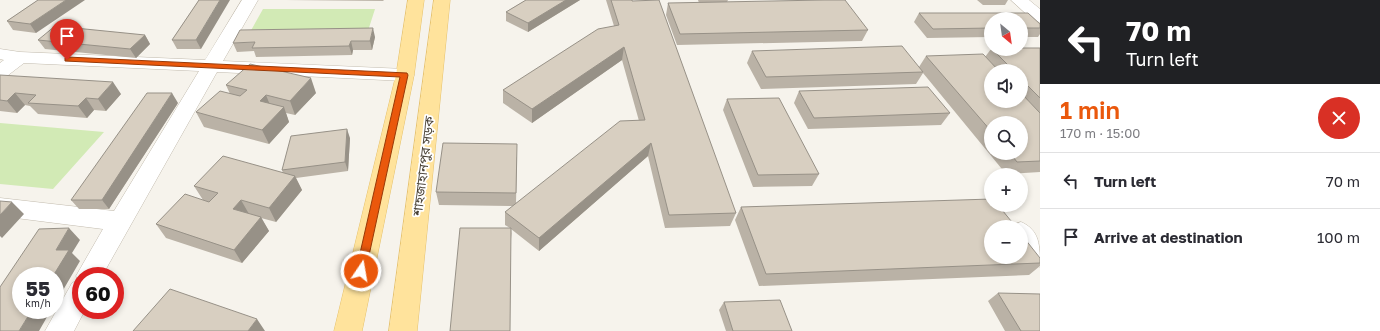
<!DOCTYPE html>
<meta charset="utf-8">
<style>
:root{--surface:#fff;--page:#f2f2f3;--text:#2b2b33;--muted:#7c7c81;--line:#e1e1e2;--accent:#ea580c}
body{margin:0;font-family:"Golos Text","Noto Sans Bengali",sans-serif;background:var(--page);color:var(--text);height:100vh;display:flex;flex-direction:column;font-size:15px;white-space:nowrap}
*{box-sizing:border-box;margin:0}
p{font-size:13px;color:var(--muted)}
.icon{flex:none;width:22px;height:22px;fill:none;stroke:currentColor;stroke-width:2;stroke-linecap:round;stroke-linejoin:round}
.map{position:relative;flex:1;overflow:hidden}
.side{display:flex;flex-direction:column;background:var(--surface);width:340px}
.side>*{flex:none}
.guide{background:#202124;color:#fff;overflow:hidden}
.needle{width:26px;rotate:151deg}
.tools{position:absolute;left:984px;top:12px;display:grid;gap:8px}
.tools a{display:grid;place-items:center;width:44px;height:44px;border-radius:50%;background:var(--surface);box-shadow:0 2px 6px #0003;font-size:20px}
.speed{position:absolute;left:12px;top:267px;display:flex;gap:8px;font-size:20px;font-weight:700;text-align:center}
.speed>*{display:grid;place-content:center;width:52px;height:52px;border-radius:50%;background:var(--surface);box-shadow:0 2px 6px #0003;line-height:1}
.speed small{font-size:10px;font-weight:400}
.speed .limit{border:6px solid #d22;background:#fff;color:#111}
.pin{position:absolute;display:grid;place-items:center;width:34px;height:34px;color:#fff;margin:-41px -17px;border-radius:50% 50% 50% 0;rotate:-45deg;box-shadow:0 0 4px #0007}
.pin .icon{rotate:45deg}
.me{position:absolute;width:44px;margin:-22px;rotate:12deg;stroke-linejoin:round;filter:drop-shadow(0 0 3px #0008)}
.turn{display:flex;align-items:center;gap:14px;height:84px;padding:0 20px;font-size:18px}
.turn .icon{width:52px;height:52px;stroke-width:2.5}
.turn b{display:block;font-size:28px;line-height:34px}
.round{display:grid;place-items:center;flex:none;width:42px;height:42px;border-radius:21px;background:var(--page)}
.summary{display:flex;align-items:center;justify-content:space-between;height:68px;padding:0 20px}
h1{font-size:24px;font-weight:600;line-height:30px;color:var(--accent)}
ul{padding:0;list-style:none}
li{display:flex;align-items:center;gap:12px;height:56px;padding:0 20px;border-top:1px solid var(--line)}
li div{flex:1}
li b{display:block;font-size:15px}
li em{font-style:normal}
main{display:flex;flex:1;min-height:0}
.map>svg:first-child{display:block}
.green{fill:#d2eab5}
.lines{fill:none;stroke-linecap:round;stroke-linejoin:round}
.street-casing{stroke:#c2bbae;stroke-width:1}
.primary-casing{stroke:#e6c16a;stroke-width:1}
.street{fill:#fff;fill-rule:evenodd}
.primary{fill:#ffe39c;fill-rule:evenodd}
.wall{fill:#bab2a6;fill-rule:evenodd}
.shaded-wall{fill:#979187}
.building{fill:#d8cfc1;stroke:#979187}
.route{fill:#ea580c;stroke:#983908}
.labels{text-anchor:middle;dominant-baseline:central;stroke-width:3.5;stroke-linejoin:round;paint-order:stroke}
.street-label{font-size:13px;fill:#4b4439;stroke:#fff}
</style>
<main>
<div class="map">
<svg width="1040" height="331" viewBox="0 0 1040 331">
<rect width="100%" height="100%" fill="#f6f3ec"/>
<path class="green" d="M263,9H375L367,34H249Z
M0,123L104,132L53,189L0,184Z"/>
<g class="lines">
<defs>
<path id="street" d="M242,0H258L223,61L405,69L412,71L414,75L412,79L405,81L217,72L102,276H81V310H85L74,331H45L72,283L78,280L76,276L103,229L0,216V198L114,211L199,71L24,63L7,76L0,78V63L4,60L0,59V49L20,52L205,60Z
M1011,0H1029L1040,9V22L1034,21Z
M1021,222C1040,230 1040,246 1040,267C1019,259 1021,246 1021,227H1011L1012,225Z"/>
<path id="primary" d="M408,0H424L414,75L362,331H334L396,75Z
M434,0H450L417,331H389Z"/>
</defs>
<use href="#street" class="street-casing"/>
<use href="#primary" class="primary-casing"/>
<use href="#street" class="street"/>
<use href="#primary" class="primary"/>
</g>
<path class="wall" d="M38,0L36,33L13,30L7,21Z
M199,0L201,49H177L172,40Z
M286,0H384L383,1Z
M526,0H580L528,32L506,21V12Z
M606,0H632L736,213L730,226L665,228L648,156L539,251L511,229L512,239L510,228L505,225V212L513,206L439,205L436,192L517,157L516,203L639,121L622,60L532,123L503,103V90L614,26Z
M698,0H728L727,2L868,30L862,41L677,45L666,15L668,3H699Z
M977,0H1008L1005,5H983Z
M919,13H1028L1040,24V34L1038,37H1021V19H991V37L927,38L914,22Z
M145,35L150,44L136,58L45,49L38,40Z
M375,37L372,50H353L352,55L256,57L254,51L237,52L233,43Z
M1040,48V172L1006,174L923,73L916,84L761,89L747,63L752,51L919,67L926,56L985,57L991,49H1021ZM991,71H1021V101ZM991,123L1021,153H991Z
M0,75L121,94L106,111L94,110L87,118L38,114L30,106L25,105L17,113L0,111Z
M226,85L316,93L295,115L286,113L289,122L269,144L204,127L196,112L230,94Z
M799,91L950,113L941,125L808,129L794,103Z
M727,99L819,174L812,186L753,187L723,110Z
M178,103L109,209H79L71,200Z
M350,138L348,171L296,178L302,190L276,222L261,218L269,231L242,263L166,238L156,224L203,200L194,186L283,173L282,170Z
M741,207L1040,258V266L1029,275L759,286L735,220Z
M998,293L1040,331H1005L988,301Z
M724,302L792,331H726L719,310Z"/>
<path class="shaded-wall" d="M66,0H85L36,33L30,24Z
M220,0H230L201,49L196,40Z
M566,0H580L528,32V23Z
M373,28L375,37L372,50L370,41Z
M145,35L150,44L136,58L130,49Z
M351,41L353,50L352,55L349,46Z
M624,47L622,60L532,123V109Z
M311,78L316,93L295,115L290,101Z
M113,82L121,94L106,111L98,99Z
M15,93L25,105L17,113L7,101Z
M172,93L178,103L109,209L102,200Z
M266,95L272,110L260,101Z
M86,98L94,110L87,118L78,106Z
M284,107L289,122L269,144L262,130Z
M347,129L350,138L348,171L345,162Z
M651,143L648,156L539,251V238Z
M295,176L302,190L276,222L269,208Z
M241,200L249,214L233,209Z
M12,202L24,214L2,238L0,236V215Z
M261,217L269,231L242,263L234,250Z
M69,228L80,240L72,253L80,261L55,304V276H53L56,250Z
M32,310H51L39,331H19Z
M257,319L265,331H248Z"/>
<path class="building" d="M38,0H66L30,24L7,21Z
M199,0H220L196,40H172Z
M526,0H566L528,23L506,12Z
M611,0H632V1L659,0L736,213L669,215L651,143L539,238L505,212L620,121L645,120L624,47L532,109L503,90L598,29L619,25Z
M824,0H845L868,30L680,34L668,3Z
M919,13H1028L1040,24V28H1021V19H991V28L933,29Z
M55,26L145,35L130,49L38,40Z
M373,28L370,41H351L349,46L252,48L255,42L233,43L240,30Z
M902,46L923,72L766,77L752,51Z
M1021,48H1040V98L1021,79V71H1014L992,49H1021Z
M983,54L999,71H991V101H1021V93L1040,113V161L1017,162L1010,153H1021V123H991V131L926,56Z
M250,64L311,78L290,101L266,95L260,101L284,107L262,130L196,112L220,91L240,96L247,90L226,85Z
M0,75L113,82L98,99L86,98L78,106L28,103L36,95L15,93L7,101L0,100Z
M928,87L950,113L814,118L799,91Z
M147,93H172L102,200H71Z
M779,98L819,174L758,175L727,99Z
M347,129L345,162L282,170L291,136Z
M443,143L517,144L516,193L436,192Z
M223,156L295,176L269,208L241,200L233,209L261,217L234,250L156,224L185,194L209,202L218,193L194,186Z
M991,199V205H998L1016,227H991V257H1021V234L1040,258V263L766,274L741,207Z
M0,201L12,202L0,215Z
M69,228L56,250H69L53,276H21V310H32L19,331H0V287L39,229Z
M460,228H511L510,331H450Z
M170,289L257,319L248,331H133Z
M998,293L1040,294V331H1021Z
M780,300L792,331H733L724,302Z"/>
<path class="route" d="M67,57L407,73L408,75L365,274L361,275L357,274L356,271L400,77L65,61V58Z"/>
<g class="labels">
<g class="street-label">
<text transform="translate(423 166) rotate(-83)">শাহজাহানপুর সড়ক</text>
</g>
</g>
</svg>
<div class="tools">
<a><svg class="needle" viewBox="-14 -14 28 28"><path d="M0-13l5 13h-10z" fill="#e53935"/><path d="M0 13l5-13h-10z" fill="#7c7c81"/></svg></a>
<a><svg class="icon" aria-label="sound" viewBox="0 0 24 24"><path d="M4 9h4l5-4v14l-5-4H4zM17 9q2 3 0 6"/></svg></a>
<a><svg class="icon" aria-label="search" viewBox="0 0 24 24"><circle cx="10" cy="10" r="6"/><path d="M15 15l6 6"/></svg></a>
<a>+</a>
<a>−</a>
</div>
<div class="speed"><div>55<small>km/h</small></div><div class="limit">60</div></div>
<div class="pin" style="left:67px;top:60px;background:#d93025"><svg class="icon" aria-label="arrive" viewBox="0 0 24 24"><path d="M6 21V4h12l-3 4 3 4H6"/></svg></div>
<svg class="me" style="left:361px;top:271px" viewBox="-20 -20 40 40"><circle r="17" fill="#ea580c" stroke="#fff" stroke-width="3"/><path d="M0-11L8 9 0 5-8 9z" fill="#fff"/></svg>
</div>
<section class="side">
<div class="guide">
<div class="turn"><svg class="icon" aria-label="left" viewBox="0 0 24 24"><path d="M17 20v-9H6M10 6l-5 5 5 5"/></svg><div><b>70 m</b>Turn left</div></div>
</div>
<div class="summary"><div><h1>1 min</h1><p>170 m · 15:00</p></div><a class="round" style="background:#d93025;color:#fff"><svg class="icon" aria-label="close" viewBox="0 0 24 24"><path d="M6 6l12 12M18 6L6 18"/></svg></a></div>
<ul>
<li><svg class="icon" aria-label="left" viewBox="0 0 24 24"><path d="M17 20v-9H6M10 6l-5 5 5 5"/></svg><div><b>Turn left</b></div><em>70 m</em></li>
<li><svg class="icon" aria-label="arrive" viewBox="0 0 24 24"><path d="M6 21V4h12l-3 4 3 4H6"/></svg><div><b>Arrive at destination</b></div><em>100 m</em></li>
</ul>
</section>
</main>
